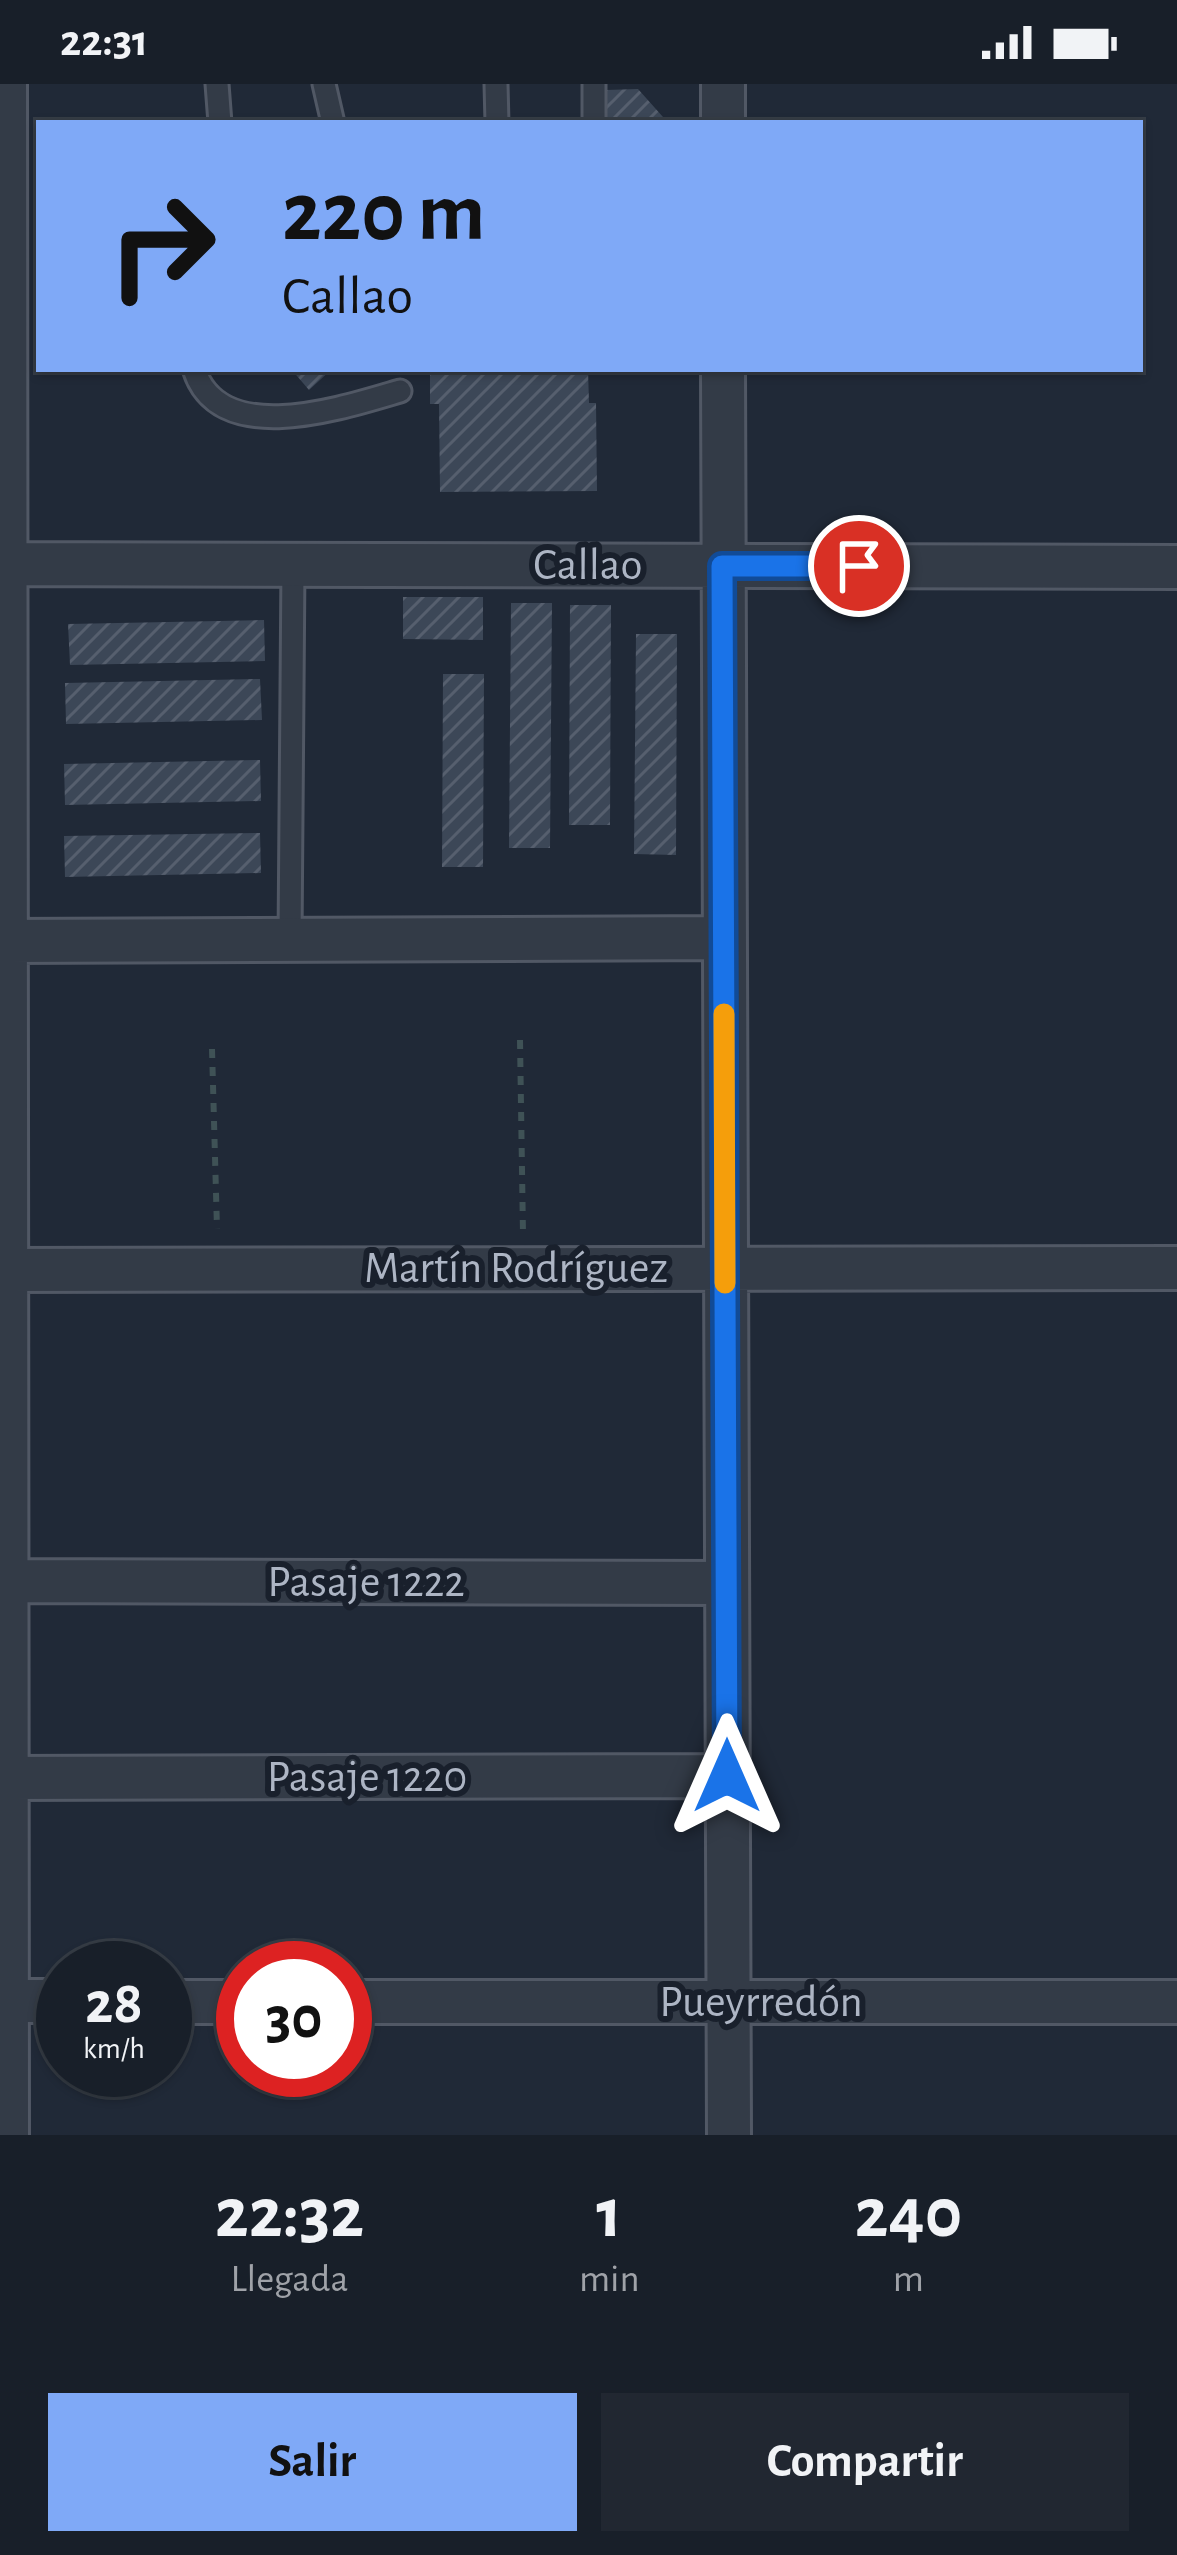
<!DOCTYPE html>
<html lang="es">
<meta charset="utf-8">
<style>
:root{--surface:#181f29;--page:#212731;--text:#f1f3f6;--muted:#9fa2a8;--line:#363d46;--accent:#7fa9f7}
body{margin:0;font-family:"Alegreya Sans",sans-serif;background:var(--page);color:var(--text);height:100vh;display:flex;flex-direction:column;font-size:45px;white-space:nowrap}
*{box-sizing:border-box;margin:0}
p{font-size:39px;color:var(--muted)}
.icon{flex:none;width:66px;height:66px;fill:none;stroke:currentColor;stroke-width:2;stroke-linecap:round;stroke-linejoin:round}
.map{position:relative;height:2051px;overflow:hidden}
.drawer{display:flex;flex-direction:column;background:var(--surface);flex:1}
.drawer>*{flex:none}
.banner{position:absolute;left:36px;top:36px;width:1107px;height:252px;border-radius:0px;box-shadow:0 3px 9px #0004,0 0 0 3px var(--line);background:#7fa9f7;color:#111;overflow:hidden}
.speed{position:absolute;left:36px;top:1857px;display:flex;gap:24px;font-size:60px;font-weight:700;text-align:center}
.speed>*{display:grid;place-content:center;width:156px;height:156px;border-radius:50%;background:var(--surface);box-shadow:0 3px 9px #0004,0 0 0 3px var(--line);line-height:1}
.speed small{font-size:30px;font-weight:400}
.speed .limit{border:18px solid #d22;background:#fff;color:#111}
.pin{position:absolute;display:grid;place-items:center;width:102px;height:102px;color:#fff;margin:-51px;border:6px solid #fff;border-radius:50%;box-shadow:0 3px 12px #0007}
.me{position:absolute;width:132px;margin:-66px;rotate:0deg;stroke-linejoin:round;filter:drop-shadow(0 0 9px #0008)}
.turn{display:flex;align-items:center;gap:42px;height:252px;padding:0 48px;font-size:54px}
.turn .icon{width:156px;height:156px;stroke-width:2.5}
.turn b{display:block;font-size:84px;line-height:102px}
.eta{display:flex;justify-content:space-evenly;align-items:center;height:204px;text-align:center}
.eta b{font-size:72px;font-weight:700;line-height:84px}
.action{display:flex;gap:24px;margin-top:auto;padding:24px 48px}
.action a{flex:1;height:138px;border-radius:0px;background:var(--accent);color:#111;font-size:48px;font-weight:700;line-height:138px;text-align:center}
.action a+a{background:var(--page);color:var(--text)}
.status{display:flex;justify-content:space-between;align-items:center;height:84px;padding:0 60px;background:var(--surface);direction:ltr}
.status svg{height:33px;fill:currentColor}
.map>svg:first-child{display:block}
.building{fill:url(#building-hatch)}
.lines{fill:none;stroke-linecap:round;stroke-linejoin:round}
.service-casing{stroke:#515865;stroke-width:27}
.minor-casing{stroke:#515865;stroke-width:48}
.path{stroke:#3f5256;stroke-width:6;stroke-dasharray:9 9;stroke-linecap:butt}
.service{stroke:#333b47;stroke-width:21}
.minor{stroke:#333b47;stroke-width:42}
.route-casing{stroke:#114b97;stroke-width:30}
.route{stroke:#1a73e8;stroke-width:21}
.slow{stroke:#f59e0b;stroke-width:21}
.labels{text-anchor:middle;dominant-baseline:central;stroke-width:12;stroke-linejoin:round;paint-order:stroke}
.street-label{font-size:45px;fill:#adb5c4;stroke:#19202c}
</style>
<div class="status"><b>22:31</b><svg viewBox="0 0 49 12"><path d="M0 12V9h3v3zM5 12V6h3v6zM10 12V3h3v9zM15 12V0h3v12zM26 1h20v11H26zM47 4h2v5h-2z"/></svg></div>
<div class="map">
<svg width="1177" height="2051" viewBox="0 0 1177 2051">
<defs>
<pattern id="building-hatch" width="6" height="6" patternUnits="userSpaceOnUse" patternTransform="scale(3)"><rect width="6" height="6" fill="#3c4757"/><path d="M-1 1l2-2M0 6l6-6M5 7l2-2" fill="none" stroke="#565f6e"/></pattern>
</defs>
<rect width="100%" height="100%" fill="#202937"/>
<path class="building" d="M638,5L663,33V39H607L606,6Z
M291,285H332L309,306Z
M430,285H588L589,319H596L597,407L440,408L439,320H430Z
M403,513H483V556L403,555Z
M511,519H552L550,764H509Z
M570,521H611L610,741H569Z
M264,536L265,577L70,581L68,540Z
M636,550H677L676,771L634,770Z
M443,590H484L483,783H442Z
M260,595L262,636L66,640L65,599Z
M260,676L261,717L65,721L64,680Z
M260,749L261,789L65,793L64,752Z"/>
<g class="lines">
<defs>
<path id="service" d="M217,0L220,39
M324,0L333,39
M496,0L497,39
M594,0V39
M194,285C219,365 342,324 400,307
M290,856L293,481"/>
<path id="minor" d="M5,0L7,2051
M723,39V0
M723,285L729,2051
M0,480L1177,483
M6,857L724,854
M0,1186L1177,1184
M7,1497L726,1499
M7,1694L727,1692
M0,1917H63
M165,1918H243
M345,1918H1177"/>
</defs>
<use href="#service" class="service-casing"/>
<use href="#minor" class="minor-casing"/>
<path class="path" d="M520,956L523,1150
M212,965L217,1145"/>
<use href="#service" class="service"/>
<use href="#minor" class="minor"/>
</g>
<g class="lines">
<defs>
<path id="route" d="M727,1692L722,482H859"/>
</defs>
<use href="#route" class="route-casing"/>
<use href="#route" class="route"/>
<path class="slow" d="M724,930L725,1199"/>
</g>
<g class="labels">
<g class="street-label">
<text x="588" y="481">Callao</text>
<text x="516" y="1184">Martín Rodríguez</text>
<text x="366" y="1498">Pasaje 1222</text>
<text x="367" y="1693">Pasaje 1220</text>
<text x="761" y="1918">Pueyrredón</text>
</g>
</g>
</svg>
<div class="speed"><div>28<small>km/h</small></div><div class="limit">30</div></div>
<div class="pin" style="left:859px;top:482px;background:#d93025"><svg class="icon" aria-label="arrive" viewBox="0 0 24 24"><path d="M6 21V4h12l-3 4 3 4H6"/></svg></div>
<svg class="me" style="left:727px;top:1692px" viewBox="-20 -20 40 40"><path d="M0-17L14 15 0 8-14 15z" fill="#1a73e8" stroke="#fff" stroke-width="4"/></svg>
<div class="banner">
<div class="turn"><svg class="icon" aria-label="right" viewBox="0 0 24 24"><path d="M7 20v-9h11M14 6l5 5-5 5"/></svg><div><b>220 m</b>Callao</div></div>
</div>
</div>
<section class="drawer">
<div class="eta">
<div><b>22:32</b><p>Llegada</p></div>
<div><b>1</b><p>min</p></div>
<div><b>240</b><p>m</p></div>
</div>
<div class="action"><a>Salir</a><a>Compartir</a></div>
</section>
